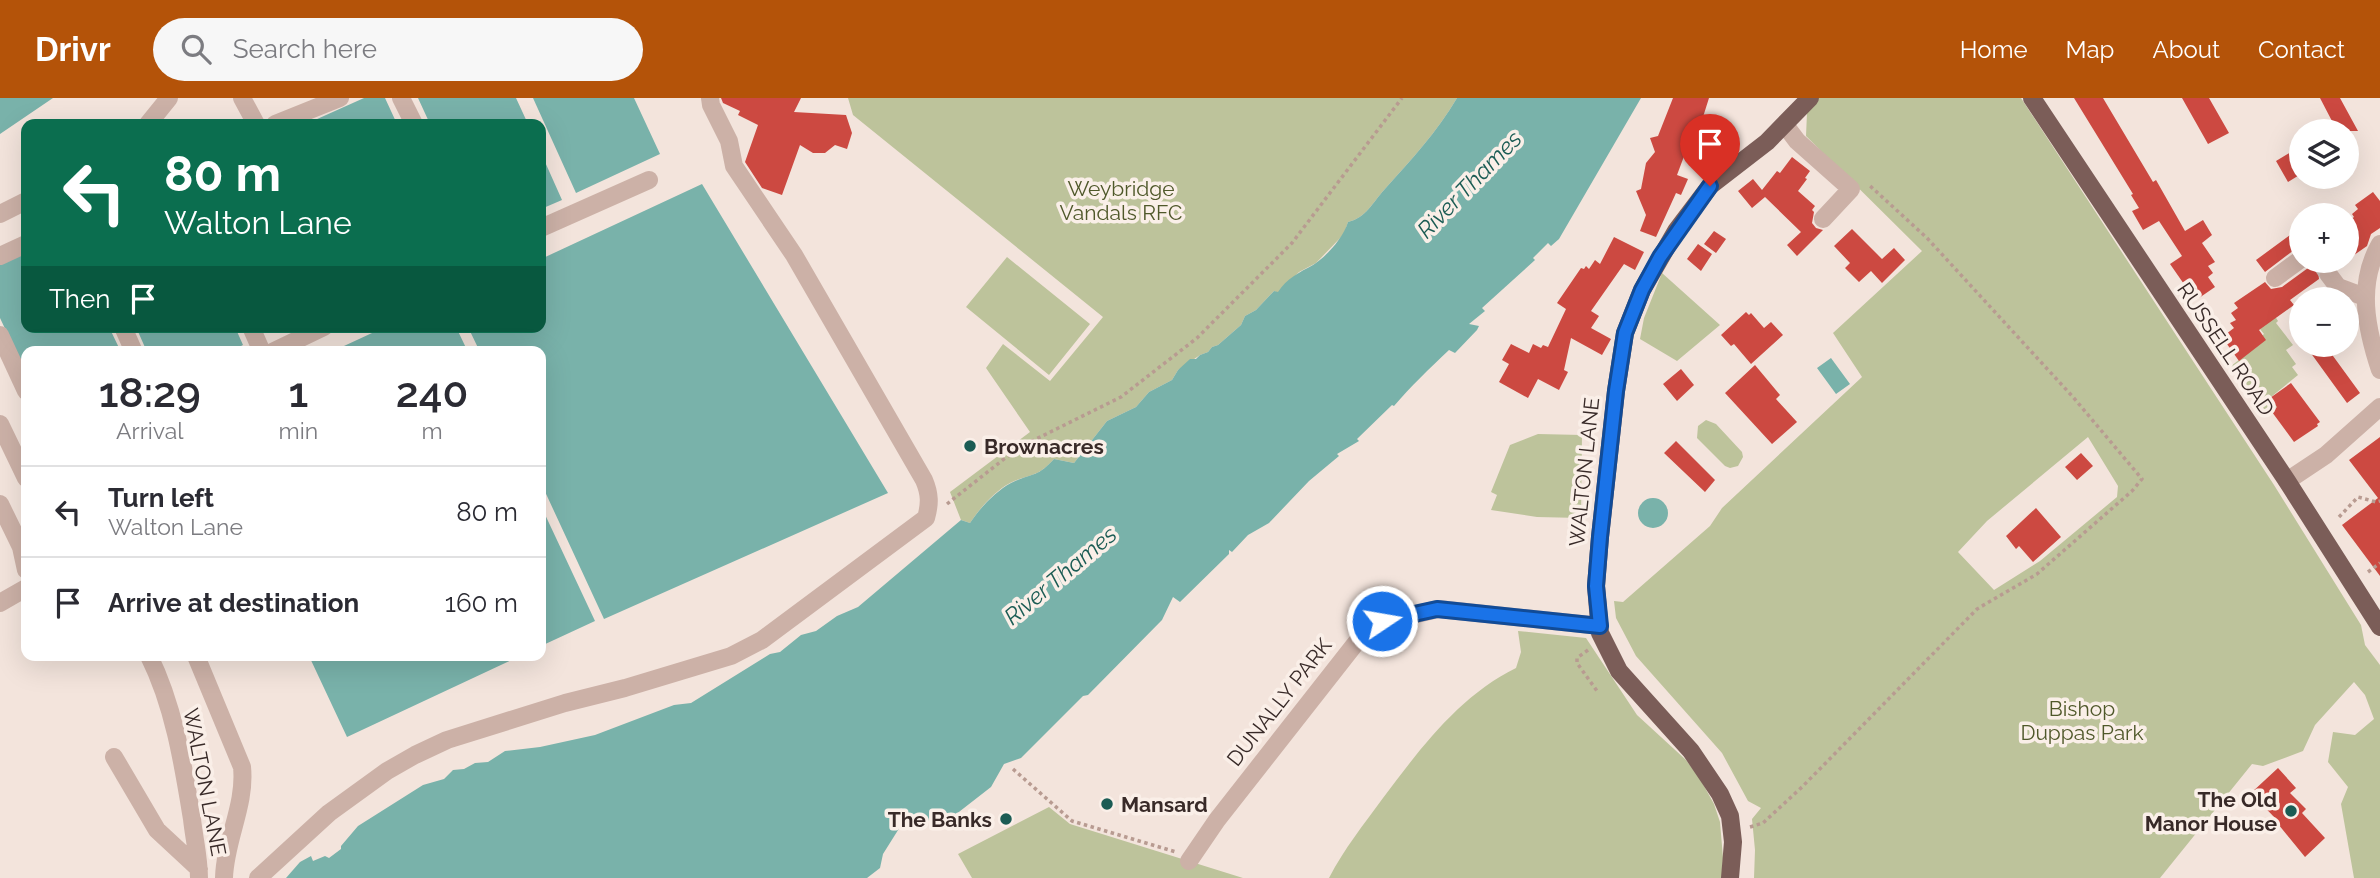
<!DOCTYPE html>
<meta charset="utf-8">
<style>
:root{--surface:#fff;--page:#f7f7f7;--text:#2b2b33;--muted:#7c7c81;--line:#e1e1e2;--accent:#b45309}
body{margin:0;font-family:Raleway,sans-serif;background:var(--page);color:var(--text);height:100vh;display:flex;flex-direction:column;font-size:26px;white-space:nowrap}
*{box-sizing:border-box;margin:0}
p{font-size:23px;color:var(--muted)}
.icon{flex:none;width:38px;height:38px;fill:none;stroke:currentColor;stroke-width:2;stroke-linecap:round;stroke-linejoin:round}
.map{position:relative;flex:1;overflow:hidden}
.side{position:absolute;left:21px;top:248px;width:525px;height:315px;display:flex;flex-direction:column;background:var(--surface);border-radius:14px;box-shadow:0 7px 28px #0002}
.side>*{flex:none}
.hud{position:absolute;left:21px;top:21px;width:525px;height:214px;border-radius:14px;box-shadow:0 7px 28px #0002;background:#0b6e4f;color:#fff;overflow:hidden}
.tools{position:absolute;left:2289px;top:21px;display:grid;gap:14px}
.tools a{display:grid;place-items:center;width:70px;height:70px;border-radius:50%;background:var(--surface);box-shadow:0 7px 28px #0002;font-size:35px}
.pin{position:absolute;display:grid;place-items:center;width:60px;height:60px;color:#fff;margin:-72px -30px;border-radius:50% 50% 50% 0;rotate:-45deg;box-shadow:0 0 7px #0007}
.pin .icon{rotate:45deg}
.me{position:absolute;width:77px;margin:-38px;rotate:78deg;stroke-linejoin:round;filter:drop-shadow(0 0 5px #0008)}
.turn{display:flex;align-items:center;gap:24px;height:147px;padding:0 28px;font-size:32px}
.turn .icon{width:91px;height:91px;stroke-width:2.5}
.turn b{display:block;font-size:49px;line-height:60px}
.then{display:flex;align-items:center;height:66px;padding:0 28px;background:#0003;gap:14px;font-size:26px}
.eta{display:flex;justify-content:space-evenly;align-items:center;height:119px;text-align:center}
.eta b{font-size:42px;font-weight:600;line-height:49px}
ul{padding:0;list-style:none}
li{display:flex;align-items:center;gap:21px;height:91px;padding:0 28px;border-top:2px solid var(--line)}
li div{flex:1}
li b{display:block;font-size:26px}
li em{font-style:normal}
header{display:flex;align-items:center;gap:42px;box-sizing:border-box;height:98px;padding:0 35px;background:var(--accent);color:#fff}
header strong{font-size:33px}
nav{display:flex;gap:38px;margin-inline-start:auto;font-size:24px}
.search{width:490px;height:63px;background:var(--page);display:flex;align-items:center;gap:18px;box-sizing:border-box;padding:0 24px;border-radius:38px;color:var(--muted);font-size:26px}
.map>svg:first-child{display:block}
.green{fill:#bdc39b;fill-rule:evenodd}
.water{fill:#79b2aa}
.building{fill:#cc4941}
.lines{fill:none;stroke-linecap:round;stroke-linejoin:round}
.minor-tunnel{stroke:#cebfb8;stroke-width:18;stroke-dasharray:18 9;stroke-linecap:butt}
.path{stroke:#b89b91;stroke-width:3.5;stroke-dasharray:3.5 3.5;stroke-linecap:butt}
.minor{stroke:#ccb1a7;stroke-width:18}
.major{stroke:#7b5d58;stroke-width:18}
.route-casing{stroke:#114b97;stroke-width:18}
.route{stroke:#1a73e8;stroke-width:12}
.poi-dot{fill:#1b5c54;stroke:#faefe8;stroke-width:2.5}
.labels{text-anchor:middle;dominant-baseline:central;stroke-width:7;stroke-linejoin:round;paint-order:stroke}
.park-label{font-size:21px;fill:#4f582a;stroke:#faefe8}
.street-label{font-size:21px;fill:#382a28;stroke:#faefe8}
.poi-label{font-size:21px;font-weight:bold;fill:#382a28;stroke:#faefe8;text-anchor:start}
.water-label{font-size:23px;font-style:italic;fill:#1b5c54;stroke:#faefe8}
</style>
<header>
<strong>Drivr</strong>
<div class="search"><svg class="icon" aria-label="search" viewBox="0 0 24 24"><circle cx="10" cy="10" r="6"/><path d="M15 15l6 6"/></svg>Search here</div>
<nav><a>Home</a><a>Map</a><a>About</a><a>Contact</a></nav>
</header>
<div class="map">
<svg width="2380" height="780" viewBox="0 0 2380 780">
<rect width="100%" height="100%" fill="#f3e4dc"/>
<path class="green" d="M848,0H1457C1437,34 1411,62 1384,92C1373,104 1366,120 1348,124L1344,136L1316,165L1299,174L1278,195L1274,193L1256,212L1245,218L1241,227L1218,247L1212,249L1208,254L1200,257L1178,272L1172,282L1149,294L1136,309L1107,323L1074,365L1054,361C1037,380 1031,375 1010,385C995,393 979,411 970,425L961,422L950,394L1030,334L986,270L1003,246L1050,283L1103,219L853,17Z
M1819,0H2021L2274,387L2361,527L2365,547L2380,567V780H2354L2341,706L2348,689L2328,664L2333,634L2355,637L2374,621L2365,597L2354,584L2315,627L2303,653L2263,668L2252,666L2160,780H1754L1755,752L1752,721L1761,710L1748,703L1722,655L1636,558L1616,520L1614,503L1623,504L1710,428L1722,410L1862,279L1833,235L1922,153L1806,38L1807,15ZM2088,339L2118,388L2117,399L2040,463L1994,492L1958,454L1987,423Z
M1007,159L1090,226L1049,277L966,209Z
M1662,175L1720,227L1677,263L1640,241L1644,220Z
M2273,215L2278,223L2276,225L2293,247L2286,252L2296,266L2292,269L2298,277L2271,299L2277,309L2268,316L2231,268L2260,246L2257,242L2264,236L2260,231Z
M1706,322L1716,326L1742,354L1743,359L1738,368L1730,370L1725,368L1697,340L1698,328Z
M1538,336L1582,337L1581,420L1537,419L1491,412L1497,397L1491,394L1510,347Z
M1518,533L1586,540L1637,617L1686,662L1699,679L1714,706L1720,724L1723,760L1722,780H1329C1344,751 1364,726 1383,700C1420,651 1459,598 1516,570L1521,554Z
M1049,709L1070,726L1243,780H972L958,756Z"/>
<path class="water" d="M0,0H53L0,36Z
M364,0H385L397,26H306Z
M418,0H516L528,26H430Z
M533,0H634L660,56L576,95Z
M1457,0H1641L1559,141L1551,148L1548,145L1533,160L1535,162L1482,210L1485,213L1469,226L1479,228L1477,232L1455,255L1449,252C1429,271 1411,288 1394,308L1392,307L1357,341L1359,343L1337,356L1339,358L1309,383L1269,425L1248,437L1232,454L1229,452V456L1180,504L1173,499L1162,522L1088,597L1083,598L1021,660L1004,666L991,689L955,717L932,723L905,721L883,756L880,770L867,780H286L300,764L311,758L313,763L325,758L329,760L341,751V748L358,728L423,687L444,681L453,672L464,671L475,665L488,664L505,653L540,649L595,637L674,607L691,605L770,556L780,554L801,537L816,533L837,518L858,509L961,422L970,425C979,411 996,393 1011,385C1031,375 1037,380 1054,361L1074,365L1107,323L1136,309L1149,294L1172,282L1178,272L1190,261H1196L1200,257L1208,254L1212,249L1218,247L1241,227L1245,218L1256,212L1274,193L1278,194C1286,181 1300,174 1313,167C1327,158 1343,140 1348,124C1366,120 1373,104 1384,92C1411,62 1437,34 1457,0Z
M541,55L562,102L541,111Z
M702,86L888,395L604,521L541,385V254H480L468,229H541V161Z
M26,154V229H109L121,254H26V275L0,220V166Z
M136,229H235L243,247L229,254H147Z
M385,229H456L468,254H331Z
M1831,260L1850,286L1836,296L1817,270Z
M1638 415a15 15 0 1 1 30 0a15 15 0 1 1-30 0Z
M541,408L595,523L541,548Z
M309,558H520L347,639Z"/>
<path class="building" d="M721,0H801L794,14L846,17L852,35L847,51L835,47L825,55H813L800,47L782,97L762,90L745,64L758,27L738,17L740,13L723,5Z
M1673,0H1709L1697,38L1692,37L1677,77L1688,81L1681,97L1676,95L1656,139L1640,133L1646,117L1636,93L1641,91L1646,65L1655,54L1650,40L1658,38Z
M2074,0H2103L2153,84L2156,82L2185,133L2203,122L2212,137L2202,145L2215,164L2208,168L2213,175L2208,179L2215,189L2199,200L2190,187L2186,189L2170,166L2182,158L2159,123L2143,132L2132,113L2139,110L2131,97L2133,96Z
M2182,0H2209L2229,35L2208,46Z
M2320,0H2340L2358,33H2340L2335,24L2333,25Z
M2301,48V76L2288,84L2276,63Z
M1792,59L1810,73L1805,80L1807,81L1798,93L1815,108L1812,112L1814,114L1812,125L1816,130L1823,132L1797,158L1787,147L1801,134L1765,99L1752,110L1738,93L1753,81L1762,92L1777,73L1780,75Z
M2373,94L2380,103V130L2371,136L2367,148L2347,162V124L2354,119L2352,116L2358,111L2355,107Z
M2301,129V150L2294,152L2265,174L2256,162Z
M1852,131L1882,161L1894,150L1905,162L1882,185L1871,173L1859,184L1845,170L1850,165L1834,148Z
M1714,133L1726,141L1716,155L1704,146Z
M1614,139L1644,154L1635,172L1624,166L1591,213L1599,218L1591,230L1611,241L1602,257L1571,240L1564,272L1568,274L1559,292L1538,281L1528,300L1499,284L1509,266L1502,262L1511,246L1529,255L1533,246L1541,250L1543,247L1548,249L1566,211L1557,205L1581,170L1584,171L1586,168L1589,171L1595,162L1600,166Z
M1698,146L1712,156L1701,173L1687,161Z
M2312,163H2349L2338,170L2328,166L2322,168L2318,173L2319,181L2290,202L2294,207L2259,232L2266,242L2239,263L2222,239L2234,230L2230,225L2236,222L2231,215L2238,210L2234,205L2265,184L2271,191L2282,189L2308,170Z
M1746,214L1749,217L1751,215L1764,230L1771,224L1783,237L1751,266L1734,246L1731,248L1721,237Z
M2305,247H2325L2360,295L2347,305Z
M1755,267L1780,297L1776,301L1797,324L1772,346L1725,295Z
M1681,271L1694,287L1677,303L1663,286Z
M2291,285L2320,324L2317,326L2318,328L2294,344L2272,314L2277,309L2270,300Z
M2380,339V478L2342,427L2378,400L2349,362Z
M1676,343L1715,382L1705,394L1664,355Z
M2081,355L2093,368L2077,382L2065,369Z
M2036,410L2061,439L2033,464L2019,448L2016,451L2006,438Z
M2278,670L2296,690L2290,695L2306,711L2302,715L2325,740L2305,759L2274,721L2275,720L2251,695Z"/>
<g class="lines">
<path class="minor-tunnel" d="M2319,163L2329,177"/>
<path class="path" d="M947,406L1018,350L1121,299L1197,240L1292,145L1402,0
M2339,419L2358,399L2376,404L2380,403
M2368,474L2380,465
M1588,552L1577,560V565L1597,593
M1013,671L1072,723L1176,754
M1750,729L1763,725L1802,689L1977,511L2037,476L2132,393L2142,381L2073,299L1927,140L1868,86"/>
<path class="minor" d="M242,0L256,26
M401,0L414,26
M148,26L169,0
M275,26L340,0
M1785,27L1797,43L1851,91L1823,121
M0,116L26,103
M541,130L649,82
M2380,146C2357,186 2366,230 2380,272
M0,158L26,146
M2329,177L2338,189L2365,199
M2275,180L2301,161
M123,229L134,254
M251,229L262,254
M0,237L26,293
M272,254L324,229
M0,326L26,380
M2287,383L2326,357L2380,309
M0,406L21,449L26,448
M21,449L26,472
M0,505L26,490
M149,558C174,608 183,666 192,721C194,740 199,760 199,780
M196,558L242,669C246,707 225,742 224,780
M114,659L157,732L199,771
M1189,763L1217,722L1370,527L1438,511L1600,528
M258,780L329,715L387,673L415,657L447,642L565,605L625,590L731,558L762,542L926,420C930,406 930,396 924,382L794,157L734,68L729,43L711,7L710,0"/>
<path class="major" d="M2032,0L2287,383L2380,529
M1730,780L1733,744L1730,718L1720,696L1691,653L1619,573L1600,535L1596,488L1600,439L1616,293L1625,235L1642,192L1676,133L1710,88L1767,44L1810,0"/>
</g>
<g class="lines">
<defs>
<path id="route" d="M1382,523L1437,511L1600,528L1596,488L1600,439L1616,293L1625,235L1642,192L1660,159L1710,88"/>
</defs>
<use href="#route" class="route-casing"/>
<use href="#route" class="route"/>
</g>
<g class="poi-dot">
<circle cx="970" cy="348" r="7"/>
<circle cx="1107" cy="706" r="7"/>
<circle cx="2291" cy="713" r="7"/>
<circle cx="1006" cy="721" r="7"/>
</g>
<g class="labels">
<g class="park-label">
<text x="1121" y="90">Weybridge<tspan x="1121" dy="24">Vandals RFC</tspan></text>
<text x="2082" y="610">Bishop<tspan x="2082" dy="24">Duppas Park</tspan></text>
</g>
<g class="street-label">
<text transform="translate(2226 251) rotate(56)">RUSSELL ROAD</text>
<text transform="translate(1584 374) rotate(-84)">WALTON LANE</text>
<text transform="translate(1279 604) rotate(-52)">DUNALLY PARK</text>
<text transform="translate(205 684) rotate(79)">WALTON LANE</text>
</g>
<g class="poi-label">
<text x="984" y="348">Brownacres</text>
<text x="2277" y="701" text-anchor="end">The Old<tspan x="2277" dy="24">Manor House</tspan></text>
<text x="1121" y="706">Mansard</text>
<text x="992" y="721" text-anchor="end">The Banks</text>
</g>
<g class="water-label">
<text transform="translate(1469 86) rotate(-46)">River Thames</text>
<text transform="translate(1060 477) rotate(-40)">River Thames</text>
</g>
</g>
</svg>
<div class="tools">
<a><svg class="icon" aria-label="layers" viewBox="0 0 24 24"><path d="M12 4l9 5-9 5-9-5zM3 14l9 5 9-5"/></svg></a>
<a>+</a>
<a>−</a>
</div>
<div class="pin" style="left:1710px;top:88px;background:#d93025"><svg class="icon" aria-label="arrive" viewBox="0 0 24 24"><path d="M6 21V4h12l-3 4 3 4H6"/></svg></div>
<svg class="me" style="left:1382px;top:523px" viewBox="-20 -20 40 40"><circle r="17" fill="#1a73e8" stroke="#fff" stroke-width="3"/><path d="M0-11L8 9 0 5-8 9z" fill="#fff"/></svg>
<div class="hud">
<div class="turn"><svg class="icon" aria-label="left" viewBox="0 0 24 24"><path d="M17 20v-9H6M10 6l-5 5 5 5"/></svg><div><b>80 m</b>Walton Lane</div></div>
<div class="then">Then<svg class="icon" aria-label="arrive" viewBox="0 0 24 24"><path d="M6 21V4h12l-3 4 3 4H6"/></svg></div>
</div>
<section class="side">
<div class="eta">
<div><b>18:29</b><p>Arrival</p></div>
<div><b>1</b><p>min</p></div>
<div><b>240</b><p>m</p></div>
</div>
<ul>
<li><svg class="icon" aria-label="left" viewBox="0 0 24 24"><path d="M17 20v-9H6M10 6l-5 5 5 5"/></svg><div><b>Turn left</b><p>Walton Lane</p></div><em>80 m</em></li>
<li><svg class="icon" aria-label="arrive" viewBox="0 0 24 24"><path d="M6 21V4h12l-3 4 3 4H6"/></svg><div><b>Arrive at destination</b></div><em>160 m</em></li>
</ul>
</section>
</div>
